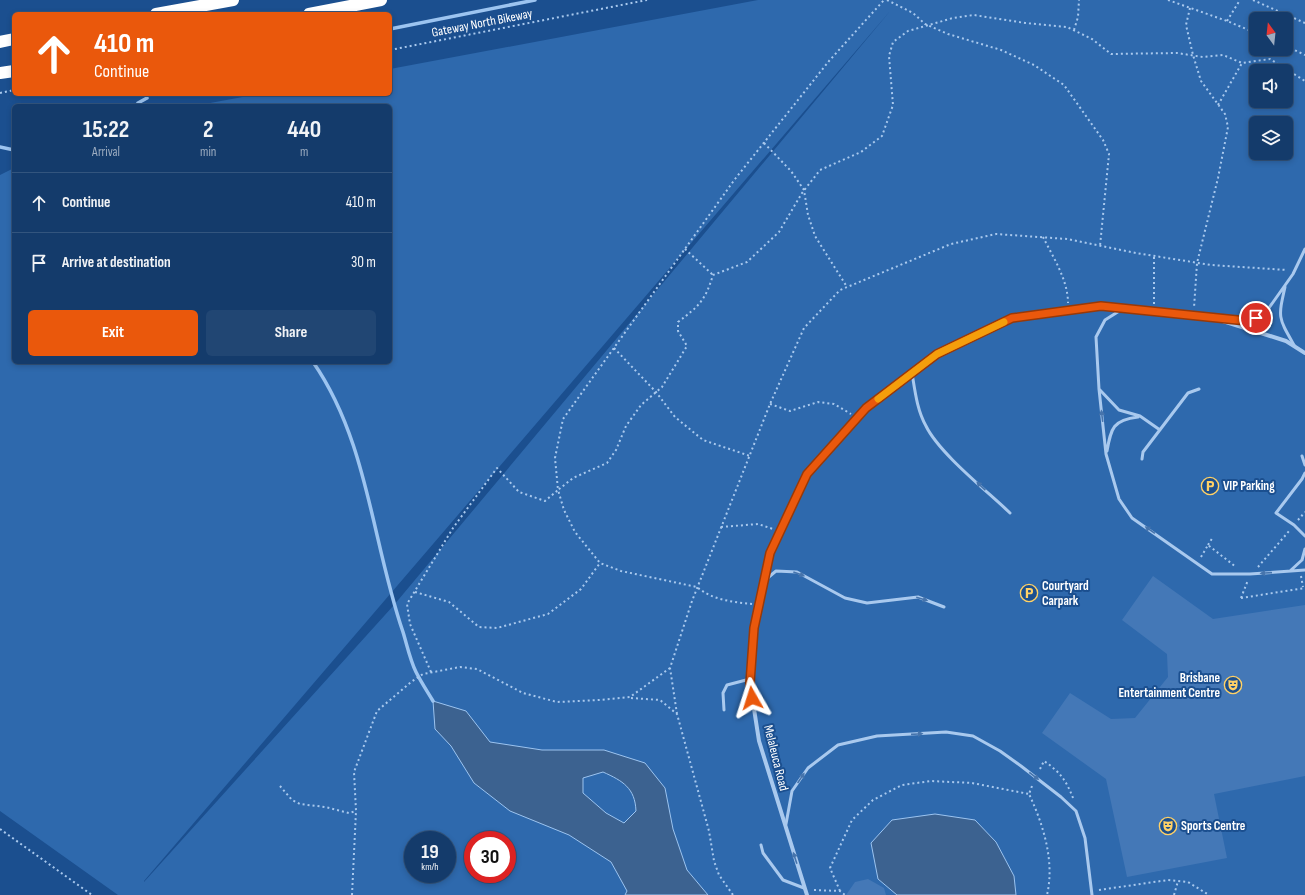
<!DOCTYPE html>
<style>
:root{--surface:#143b6b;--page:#214673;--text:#f1f3f6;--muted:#9dadc1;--line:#33557e;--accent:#ea580c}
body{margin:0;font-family:"Sofia Sans Condensed",sans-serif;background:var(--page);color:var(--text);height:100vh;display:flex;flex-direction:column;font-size:15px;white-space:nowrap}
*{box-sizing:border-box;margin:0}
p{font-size:13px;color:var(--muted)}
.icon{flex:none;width:22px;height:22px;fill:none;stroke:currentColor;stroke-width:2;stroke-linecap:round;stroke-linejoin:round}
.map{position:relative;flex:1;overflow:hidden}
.details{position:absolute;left:12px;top:104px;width:380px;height:260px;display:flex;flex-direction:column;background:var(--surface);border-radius:6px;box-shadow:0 2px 6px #0003,0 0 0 1px var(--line)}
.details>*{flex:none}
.hud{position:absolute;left:12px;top:12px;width:380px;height:84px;border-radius:6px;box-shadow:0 2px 6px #0003,0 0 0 1px var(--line);background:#ea580c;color:#fff;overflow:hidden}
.needle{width:26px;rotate:345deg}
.controls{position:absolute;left:1249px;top:12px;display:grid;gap:8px}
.controls a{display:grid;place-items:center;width:44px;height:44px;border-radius:6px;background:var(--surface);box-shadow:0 2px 6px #0003,0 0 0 1px var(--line);font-size:20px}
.speed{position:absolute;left:404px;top:831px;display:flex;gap:8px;font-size:20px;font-weight:700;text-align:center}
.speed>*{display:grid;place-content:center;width:52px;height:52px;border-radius:50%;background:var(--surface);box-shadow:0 2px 6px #0003,0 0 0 1px var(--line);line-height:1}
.speed small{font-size:10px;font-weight:400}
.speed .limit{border:6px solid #d22;background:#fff;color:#111}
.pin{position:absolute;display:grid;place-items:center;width:34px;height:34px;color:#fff;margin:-17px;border:2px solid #fff;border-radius:50%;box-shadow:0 1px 4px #0007}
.me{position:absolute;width:44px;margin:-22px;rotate:354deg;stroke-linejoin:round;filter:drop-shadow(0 0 3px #0008)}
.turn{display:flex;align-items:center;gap:14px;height:84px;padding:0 16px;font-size:18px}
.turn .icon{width:52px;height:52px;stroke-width:2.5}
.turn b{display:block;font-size:28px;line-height:34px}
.eta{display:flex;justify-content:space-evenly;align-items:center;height:68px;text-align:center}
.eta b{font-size:24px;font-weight:700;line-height:28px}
.action{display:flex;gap:8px;margin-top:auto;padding:8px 16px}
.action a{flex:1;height:46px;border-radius:6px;background:var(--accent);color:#fff;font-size:16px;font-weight:700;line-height:46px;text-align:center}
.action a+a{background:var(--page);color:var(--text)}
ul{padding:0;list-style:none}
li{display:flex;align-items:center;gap:12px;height:60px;padding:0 16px;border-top:1px solid var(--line)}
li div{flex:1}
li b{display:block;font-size:15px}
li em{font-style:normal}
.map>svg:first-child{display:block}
.green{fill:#2e69ad;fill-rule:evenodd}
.water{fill:#3c6290;stroke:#9cc4f0;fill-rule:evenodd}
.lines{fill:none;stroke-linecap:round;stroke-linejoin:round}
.stream{stroke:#9cc4f0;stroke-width:3.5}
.building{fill:#4478b7}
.path{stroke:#a9c9ee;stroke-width:2;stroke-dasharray:2 3;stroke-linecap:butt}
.service{stroke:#a9c9ee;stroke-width:3}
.minor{stroke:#a9c9ee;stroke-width:4}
.motorway{stroke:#fff;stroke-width:12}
.oneway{fill:#4674ac}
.route-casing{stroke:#983908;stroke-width:10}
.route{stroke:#ea580c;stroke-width:7}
.slow{stroke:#f59e0b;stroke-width:7}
.labels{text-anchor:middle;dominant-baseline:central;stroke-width:4;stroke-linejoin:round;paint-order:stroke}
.street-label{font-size:13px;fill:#fff;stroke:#1b4f8f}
.poi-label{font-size:13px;font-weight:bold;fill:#fff;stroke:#1b4f8f;text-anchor:start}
</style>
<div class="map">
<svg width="1305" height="895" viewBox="0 0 1305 895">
<rect width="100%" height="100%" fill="#1b4f8f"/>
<path class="green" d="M758,0H1305V895H118L0,811V175L14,168V362H390V106H194L258,94H390V69ZM891,10L394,605L144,882V881ZM1256,19H1286V49H1256ZM1256,71H1286V101H1256ZM1256,123H1286V153H1256ZM413,840H447V874H413ZM473,840H507V874H473Z"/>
<path class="water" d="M433,701L466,711L490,742L542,750H604L645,763L665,788L673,829L687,870L708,895H625L627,891L611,862L569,835L510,811L474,783L451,746L435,729ZM603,772C623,781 635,788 636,811L624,823L606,813L583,793V778Z
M935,814L975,820L996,842L1014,876L1016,895H897L878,879L871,843L892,820Z"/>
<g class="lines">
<path class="stream" d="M390,29L535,0
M138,103L147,98
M0,147L14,150
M313,362C368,441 372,542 403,632C407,645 410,660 416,672C421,682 427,691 433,701"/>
</g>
<path class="building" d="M1153,576L1213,619L1305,605V776L1214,794L1227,858L1127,877L1106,779L1042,733L1070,693L1111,719L1135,718L1168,677L1167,654L1122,620Z
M868,879L884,888L886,895H846L855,882Z"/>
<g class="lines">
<path class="path" d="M887,0L913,13L925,24L948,34L1001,50L1034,65L1064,85L1103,140L1109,154L1100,246
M1168,0L1227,21L1256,33
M1253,0L1305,23
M1190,8L1186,25L1193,55L1201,81L1225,114L1228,127L1218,178L1197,263L1194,308
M1227,21L1240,0
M1074,30L1078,17L1079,0
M1286,46L1305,55
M390,50L647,0
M0,93L14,90
M1218,105L1242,63
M764,143L791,171L804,190L808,215L815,236L847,287
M1043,237C1053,257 1068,280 1068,303
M685,249L713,275
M1154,304V256
M614,348L656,392L675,417L703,440L750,456
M770,404L790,411L818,402L834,404L851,414
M1298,520L1305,512
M721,527L758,524L773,529
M1208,545L1213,537
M1201,557L1208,545L1236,567
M1258,567L1290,530
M1301,576L1303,587
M415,592L449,602L479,627L497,628L548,614L581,589L600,563
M1241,598L1248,580
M1241,598L1305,588
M752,604C733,602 712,600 697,587L621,571L600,563L575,532L564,510L558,490L573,478L607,463L616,450L626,426L641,405L662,387L687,346L678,331V322C699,306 705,301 713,275L747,262L779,232L802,193L820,170L861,152L882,136L893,105L889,56L893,42L908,31L953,18L974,15L1025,23L1067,27L1092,39L1111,54L1177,53L1203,57L1223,55L1242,63L1270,59L1305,81
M431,672L410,624L407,604L453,528L497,468L519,492L545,501L558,490L555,458L563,419L735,179L829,61L884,0
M631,698L660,700L677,714L709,831L714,861L719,875L733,895
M677,714L670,668L692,601L770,404L804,328L840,290L951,244L996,234L1067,239L1136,253L1211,265L1287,270
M1040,769L1044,761C1060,772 1066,780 1073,798
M280,786L292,800L300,804L325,807L349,813L356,811
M1032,786L1029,794C1043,824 1055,861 1047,895
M0,829L92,895
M814,890L840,891L845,895
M1099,890L1168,880L1188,882L1209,895
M840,891L830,868L852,820L873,800L902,785L931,781L972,783L1029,794
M352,895L356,811L354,772L377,711L411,682L423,674L460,667L477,669L523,693L557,702L600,700L630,697L670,668
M1174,895L1178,881"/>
<path class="service" d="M1285,287C1278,318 1278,317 1294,345
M1124,308L1105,320L1096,337L1099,389L1106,454L1119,499L1132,518L1212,574H1250L1305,570
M1217,317L1247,321L1264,315L1293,274L1305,249
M912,373C915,391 917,410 926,426C939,453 987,491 1010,513
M1099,389L1119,410L1140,416L1160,430
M1107,451C1111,428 1113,420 1138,417
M1302,456L1305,465
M1142,459L1143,452L1188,393L1199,389
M1305,473L1302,479L1276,513L1294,525L1305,536
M1290,571L1302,560L1305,549
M764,581L776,571L797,572L845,598L867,603L918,597L944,607
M724,710L723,693L727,685L750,679
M786,824L792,791L808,768L838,745L877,736L946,732L973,736L1000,751L1021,766L1061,797L1076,811L1085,838L1092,895
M761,845L763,853L783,880L804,888"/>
<path class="minor" d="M807,895L759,741L750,683L754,628L770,553L807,474L866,408L937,354L1012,318L1101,305L1207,316L1286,341L1305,353"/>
<path class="motorway" d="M156,14L233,0
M309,14L381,0
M0,42L14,39
M0,73L14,71"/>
</g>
<defs><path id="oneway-solid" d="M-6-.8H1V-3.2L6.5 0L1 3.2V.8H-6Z"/></defs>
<g class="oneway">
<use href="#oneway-solid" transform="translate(1102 416) rotate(-97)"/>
<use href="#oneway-solid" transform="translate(981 486) rotate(-137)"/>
<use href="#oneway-solid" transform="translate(1150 530) rotate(-145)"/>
<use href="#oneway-solid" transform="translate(1266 573) rotate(176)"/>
<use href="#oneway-solid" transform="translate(799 574) rotate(20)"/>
<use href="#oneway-solid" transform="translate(922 599) rotate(16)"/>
<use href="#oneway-solid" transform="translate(917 734) rotate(-4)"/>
<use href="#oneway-solid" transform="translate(1034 776) rotate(38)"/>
<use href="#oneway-solid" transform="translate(801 778) rotate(-56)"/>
<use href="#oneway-solid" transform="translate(795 858) rotate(-108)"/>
</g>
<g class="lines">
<defs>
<path id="route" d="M752,698L750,683L754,628L770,553L807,474L866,408L937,354L1012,318L1101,306L1247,321L1256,318"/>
</defs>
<use href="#route" class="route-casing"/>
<use href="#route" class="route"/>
<path class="slow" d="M878,399L937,354L1004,322"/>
</g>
<defs>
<symbol id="parking-ring" viewBox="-11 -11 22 22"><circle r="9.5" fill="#1b4f8f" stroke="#ffd166" stroke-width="1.5"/><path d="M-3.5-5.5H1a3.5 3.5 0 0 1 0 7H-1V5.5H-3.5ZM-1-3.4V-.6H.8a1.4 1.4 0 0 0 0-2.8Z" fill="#ffd166"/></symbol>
<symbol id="theatre-ring" viewBox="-11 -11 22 22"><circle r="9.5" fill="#1b4f8f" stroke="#ffd166" stroke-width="1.5"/><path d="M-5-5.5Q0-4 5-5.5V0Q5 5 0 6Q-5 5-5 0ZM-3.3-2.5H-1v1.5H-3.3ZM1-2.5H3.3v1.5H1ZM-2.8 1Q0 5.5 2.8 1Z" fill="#ffd166"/></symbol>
</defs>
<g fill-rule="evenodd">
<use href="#parking-ring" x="1200" y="476" width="20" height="20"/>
<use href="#parking-ring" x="1019" y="583" width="20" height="20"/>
<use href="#theatre-ring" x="1223" y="675" width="20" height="20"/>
<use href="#theatre-ring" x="1158" y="816" width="20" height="20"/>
</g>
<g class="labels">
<g class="street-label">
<text transform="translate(482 23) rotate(-11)">Gateway North Bikeway</text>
<text transform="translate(776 758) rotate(76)">Melaleuca Road</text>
</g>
<g class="poi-label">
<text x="1223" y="486">VIP Parking</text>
<text x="1042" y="586">Courtyard<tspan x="1042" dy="15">Carpark</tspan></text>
<text x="1220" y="678" text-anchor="end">Brisbane<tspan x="1220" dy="15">Entertainment Centre</tspan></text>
<text x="1181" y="826">Sports Centre</text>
</g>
</g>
</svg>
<div class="controls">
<a><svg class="needle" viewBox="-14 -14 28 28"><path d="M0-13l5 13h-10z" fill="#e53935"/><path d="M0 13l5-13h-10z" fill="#9dadc1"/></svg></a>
<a><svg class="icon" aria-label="sound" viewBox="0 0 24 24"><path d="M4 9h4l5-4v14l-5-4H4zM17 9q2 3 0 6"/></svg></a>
<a><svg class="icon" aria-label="layers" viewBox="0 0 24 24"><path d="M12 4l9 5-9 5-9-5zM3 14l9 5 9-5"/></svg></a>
</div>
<div class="speed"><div>19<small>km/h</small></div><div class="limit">30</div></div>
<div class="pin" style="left:1256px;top:318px;background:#d93025"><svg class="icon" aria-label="arrive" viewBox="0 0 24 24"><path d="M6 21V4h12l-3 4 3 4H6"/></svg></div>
<svg class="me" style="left:752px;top:698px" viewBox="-20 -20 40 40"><path d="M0-17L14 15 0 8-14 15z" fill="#ea580c" stroke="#fff" stroke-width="4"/></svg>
<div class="hud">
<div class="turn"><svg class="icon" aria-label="ahead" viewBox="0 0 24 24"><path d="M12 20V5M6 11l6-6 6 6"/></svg><div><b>410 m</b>Continue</div></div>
</div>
<section class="details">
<div class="eta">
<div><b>15:22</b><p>Arrival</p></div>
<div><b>2</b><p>min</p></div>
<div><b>440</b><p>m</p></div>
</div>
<ul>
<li><svg class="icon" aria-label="ahead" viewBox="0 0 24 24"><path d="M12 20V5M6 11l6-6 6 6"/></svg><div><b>Continue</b></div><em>410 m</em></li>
<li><svg class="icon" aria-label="arrive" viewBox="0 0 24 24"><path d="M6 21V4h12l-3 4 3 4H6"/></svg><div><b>Arrive at destination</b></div><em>30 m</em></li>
</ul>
<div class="action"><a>Exit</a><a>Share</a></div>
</section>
</div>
